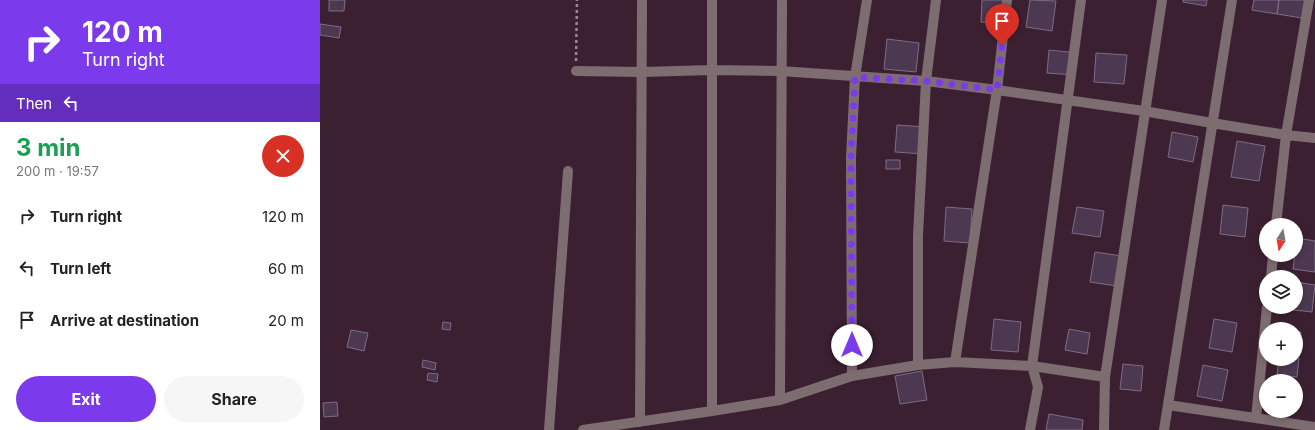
<!DOCTYPE html>
<meta charset="utf-8">
<style>
:root{--surface:#fff;--page:#f6f6f6;--text:#222;--muted:#767676;--accent:#7c3aed}
body{margin:0;font-family:Inter,sans-serif;background:var(--page);color:var(--text);height:100vh;display:flex;flex-direction:column;font-size:15px;white-space:nowrap}
*{box-sizing:border-box;margin:0}
p{font-size:13px;color:var(--muted)}
.icon{flex:none;width:22px;height:22px;fill:none;stroke:currentColor;stroke-width:2;stroke-linecap:round;stroke-linejoin:round}
.map{position:relative;flex:1;overflow:hidden}
.drawer{display:flex;flex-direction:column;background:var(--surface);width:320px}
.drawer>*{flex:none}
.guide{background:#7c3aed;color:#fff;overflow:hidden}
.needle{width:26px;rotate:191deg}
.controls{position:absolute;left:939px;top:218px;display:grid;gap:8px}
.controls a{display:grid;place-items:center;width:44px;height:44px;border-radius:50%;background:var(--surface);box-shadow:0 2px 6px #0003;font-size:20px}
.pin{position:absolute;display:grid;place-items:center;width:34px;height:34px;color:#fff;margin:-41px -17px;border-radius:50% 50% 50% 0;rotate:-45deg;box-shadow:0 0 4px #0007}
.pin .icon{rotate:45deg}
.me{position:absolute;width:44px;margin:-22px;rotate:0deg;stroke-linejoin:round;filter:drop-shadow(0 0 3px #0008)}
.turn{display:flex;align-items:center;gap:14px;height:84px;padding:0 16px;font-size:18px}
.turn .icon{width:52px;height:52px;stroke-width:2.5}
.turn b{display:block;font-size:28px;line-height:34px}
.then{display:flex;align-items:center;height:38px;padding:0 16px;background:#0003;gap:8px;font-size:15px}
.round{display:grid;place-items:center;flex:none;width:42px;height:42px;border-radius:21px;background:var(--page)}
.summary{display:flex;align-items:center;justify-content:space-between;height:68px;padding:0 16px}
h1{font-size:24px;font-weight:700;line-height:30px;color:#1e9e55}
.primary-button{display:flex;gap:8px;margin-top:auto;padding:8px 16px}
.primary-button a{flex:1;height:46px;border-radius:24px;background:var(--accent);color:#fff;font-size:16px;font-weight:700;line-height:46px;text-align:center}
.primary-button a+a{background:var(--page);color:var(--text)}
ul{padding:0;list-style:none}
li{display:flex;align-items:center;gap:12px;height:52px;padding:0 16px}
li div{flex:1}
li b{display:block;font-size:15px}
li em{font-style:normal}
main{display:flex;flex:1;min-height:0}
.map>svg:first-child{display:block}
.building{fill:#4c3851;stroke:#806b86}
.lines{fill:none;stroke-linecap:round;stroke-linejoin:round}
.path{stroke:#9d8794;stroke-width:2.5;stroke-dasharray:3 3;stroke-linecap:butt}
.minor{stroke:#7e6d70;stroke-width:10}
.route{stroke:#7c3aed;stroke-width:7;stroke-dasharray:0 12.6}
</style>
<main>
<section class="drawer">
<div class="guide">
<div class="turn"><svg class="icon" aria-label="right" viewBox="0 0 24 24"><path d="M7 20v-9h11M14 6l5 5-5 5"/></svg><div><b>120 m</b>Turn right</div></div>
<div class="then">Then<svg class="icon" aria-label="left" viewBox="0 0 24 24"><path d="M17 20v-9H6M10 6l-5 5 5 5"/></svg></div>
</div>
<div class="summary"><div><h1>3 min</h1><p>200 m · 19:57</p></div><a class="round" style="background:#d93025;color:#fff"><svg class="icon" aria-label="close" viewBox="0 0 24 24"><path d="M6 6l12 12M18 6L6 18"/></svg></a></div>
<ul>
<li><svg class="icon" aria-label="right" viewBox="0 0 24 24"><path d="M7 20v-9h11M14 6l5 5-5 5"/></svg><div><b>Turn right</b></div><em>120 m</em></li>
<li><svg class="icon" aria-label="left" viewBox="0 0 24 24"><path d="M17 20v-9H6M10 6l-5 5 5 5"/></svg><div><b>Turn left</b></div><em>60 m</em></li>
<li><svg class="icon" aria-label="arrive" viewBox="0 0 24 24"><path d="M6 21V4h12l-3 4 3 4H6"/></svg><div><b>Arrive at destination</b></div><em>20 m</em></li>
</ul>
<div class="primary-button"><a>Exit</a><a>Share</a></div>
</section>
<div class="map">
<svg width="995" height="430" viewBox="0 0 995 430">
<rect width="100%" height="100%" fill="#3b2031"/>
<path class="building" d="M9,0H25L24,11H9Z
M662,0H689L687,24L661,22Z
M710,0L736,1L732,31L706,27Z
M863,0H887L886,6L863,2Z
M934,0H959L957,14L932,10Z
M959,0H985L982,18L957,14Z
M0,24L21,27L19,38L0,35Z
M567,39L599,43L596,72L564,69Z
M729,50L758,53L755,75L727,73Z
M776,53L807,55L804,84L774,82Z
M577,125L605,127L603,154L575,152Z
M852,132L878,137L873,162L848,157Z
M917,141L945,146L939,181L911,177Z
M566,160H580V169H566Z
M903,205L928,208L925,237L900,234Z
M626,207L652,209L650,243L624,241Z
M757,207L784,211L780,237L752,233Z
M977,238L995,241V272L973,269Z
M775,252L802,256L797,286L770,282Z
M976,282L995,285L992,312L965,309V307H976Z
M674,319L701,322L698,352L671,350Z
M894,319L917,323L912,352L889,348Z
M123,322L131,323L130,330L122,329Z
M749,329L770,333L767,354L745,350Z
M31,330L48,333L44,351L27,347Z
M976,331L981,332L978,352H976Z
M976,358H979L977,377L957,375L959,359H976Z
M103,360L116,363L115,370L102,367Z
M803,364L823,366L821,391L800,389Z
M883,365L908,370L902,401L877,396Z
M602,371L607,400L580,404L575,376Z
M108,373L118,374L117,382L107,380Z
M17,402L18,416L4,417L3,403Z
M729,414L763,420L762,430H726Z"/>
<g class="lines">
<path class="path" d="M256,61L257,0"/>
<path class="minor" d="M392,0V411
M256,71L322,72L391,70L460,71L606,81L677,90L824,111L892,123L966,135L995,138
M956,225L966,135L989,0
M951,277L953,255
M635,362L677,90L687,0
M598,365V235L606,81L616,0
M532,376L531,158L535,77L547,0
M460,400L462,0
M848,405L995,427
M936,418L947,307
M320,422L322,0
M229,430L248,171
M263,430L392,411L460,400L532,376L598,365L635,362L712,366L785,377
M710,430L718,387L712,366L761,0
M784,430L785,377L842,0
M844,430L912,0"/>
</g>
<g class="lines">
<path class="route" d="M532,345L531,158L535,77L606,81L677,90L682,45"/>
</g>
</svg>
<div class="controls">
<a><svg class="needle" viewBox="-14 -14 28 28"><path d="M0-13l5 13h-10z" fill="#e53935"/><path d="M0 13l5-13h-10z" fill="#767676"/></svg></a>
<a><svg class="icon" aria-label="layers" viewBox="0 0 24 24"><path d="M12 4l9 5-9 5-9-5zM3 14l9 5 9-5"/></svg></a>
<a>+</a>
<a>−</a>
</div>
<div class="pin" style="left:682px;top:45px;background:#d93025"><svg class="icon" aria-label="arrive" viewBox="0 0 24 24"><path d="M6 21V4h12l-3 4 3 4H6"/></svg></div>
<svg class="me" style="left:532px;top:345px" viewBox="-20 -20 40 40"><circle r="19" fill="#fff"/><path d="M0-13L10 11 0 6-10 11z" fill="#7c3aed"/></svg>
</div>
</main>
